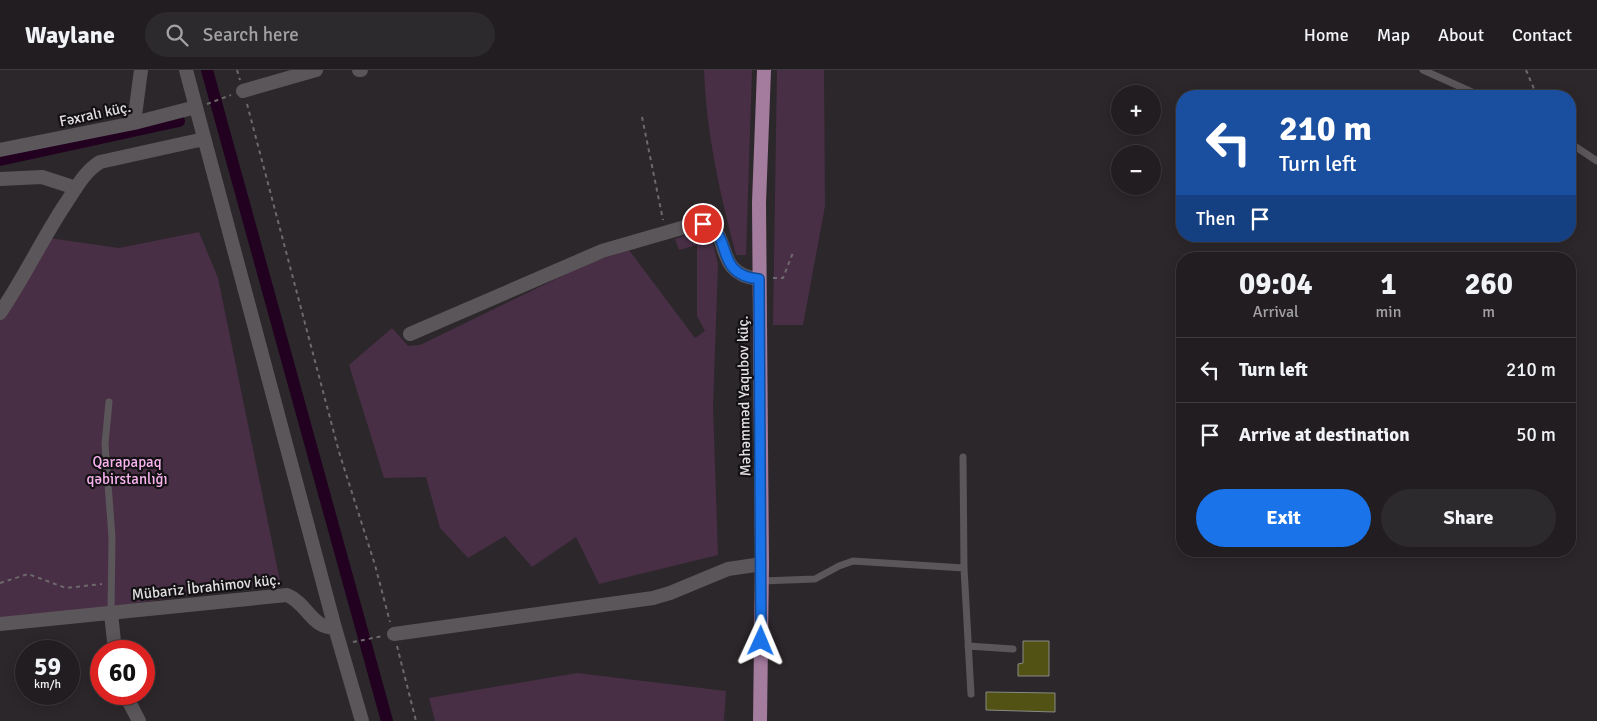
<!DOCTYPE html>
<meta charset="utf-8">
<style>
:root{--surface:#211d20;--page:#2d2a2d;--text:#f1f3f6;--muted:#a2a2a5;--line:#3e3b3e;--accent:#1a73e8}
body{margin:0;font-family:Signika,sans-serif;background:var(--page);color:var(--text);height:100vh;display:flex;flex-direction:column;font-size:19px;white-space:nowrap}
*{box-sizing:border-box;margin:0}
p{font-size:16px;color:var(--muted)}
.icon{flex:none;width:28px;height:28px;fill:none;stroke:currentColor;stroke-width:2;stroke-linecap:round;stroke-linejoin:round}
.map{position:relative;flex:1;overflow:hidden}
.side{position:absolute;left:1176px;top:182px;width:400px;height:305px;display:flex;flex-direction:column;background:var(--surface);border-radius:20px;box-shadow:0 2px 12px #0003,0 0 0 1px var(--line)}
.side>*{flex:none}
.banner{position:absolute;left:1176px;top:20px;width:400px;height:152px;border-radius:20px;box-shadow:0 2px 12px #0003,0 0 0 1px var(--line);background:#1a4fa0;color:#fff;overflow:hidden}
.fabs{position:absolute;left:1111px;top:15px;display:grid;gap:10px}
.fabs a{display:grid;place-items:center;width:50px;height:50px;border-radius:50%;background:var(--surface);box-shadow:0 2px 12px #0003,0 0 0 1px var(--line);font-size:25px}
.speed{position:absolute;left:15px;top:570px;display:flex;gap:10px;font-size:25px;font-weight:700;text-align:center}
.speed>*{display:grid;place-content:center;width:65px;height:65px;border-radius:50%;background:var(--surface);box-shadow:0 2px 12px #0003,0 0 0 1px var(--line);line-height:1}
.speed small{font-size:12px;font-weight:400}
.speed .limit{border:8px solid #d22;background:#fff;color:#111}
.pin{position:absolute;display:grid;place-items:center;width:42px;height:42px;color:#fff;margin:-21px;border:2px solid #fff;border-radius:50%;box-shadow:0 1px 5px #0007}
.me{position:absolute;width:55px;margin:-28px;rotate:1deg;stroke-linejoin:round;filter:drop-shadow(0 0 4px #0008)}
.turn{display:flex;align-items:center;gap:18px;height:105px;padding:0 20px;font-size:22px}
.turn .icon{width:65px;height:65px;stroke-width:2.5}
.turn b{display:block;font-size:35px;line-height:42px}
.then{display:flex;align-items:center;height:48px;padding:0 20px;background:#0003;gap:10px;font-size:19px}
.eta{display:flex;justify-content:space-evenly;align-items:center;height:85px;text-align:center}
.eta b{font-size:30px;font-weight:800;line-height:35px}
.button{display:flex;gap:10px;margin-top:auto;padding:10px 20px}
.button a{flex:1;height:58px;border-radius:30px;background:var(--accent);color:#fff;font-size:20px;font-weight:800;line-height:58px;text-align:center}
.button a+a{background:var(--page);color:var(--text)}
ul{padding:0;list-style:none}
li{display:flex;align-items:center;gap:15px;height:65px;padding:0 20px;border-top:1px solid var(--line)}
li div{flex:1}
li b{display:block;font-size:19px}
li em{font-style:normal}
header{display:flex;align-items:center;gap:30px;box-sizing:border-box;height:70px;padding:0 25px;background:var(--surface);border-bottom:1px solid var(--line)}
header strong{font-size:24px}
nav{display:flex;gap:28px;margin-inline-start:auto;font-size:18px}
.search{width:350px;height:45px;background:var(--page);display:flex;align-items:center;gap:12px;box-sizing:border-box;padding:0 18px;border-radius:28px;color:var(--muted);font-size:19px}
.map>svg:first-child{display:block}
.green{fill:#482f45}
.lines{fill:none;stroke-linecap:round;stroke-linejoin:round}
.canal{stroke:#220020;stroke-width:12}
.building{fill:#515214;stroke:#898a83}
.path{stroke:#6d696c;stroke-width:2;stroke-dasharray:4 4;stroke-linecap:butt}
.service{stroke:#5b565a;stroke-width:7}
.minor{stroke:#5b565a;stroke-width:14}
.primary{stroke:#a47c9e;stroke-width:14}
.route-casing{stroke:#114b97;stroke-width:12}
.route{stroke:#1a73e8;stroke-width:9}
.labels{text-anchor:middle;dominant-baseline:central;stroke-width:4.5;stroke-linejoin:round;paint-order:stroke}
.street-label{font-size:15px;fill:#e2dfe1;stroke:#131113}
.park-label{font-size:15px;fill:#f9b4f0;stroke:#131113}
</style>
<header>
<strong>Waylane</strong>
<div class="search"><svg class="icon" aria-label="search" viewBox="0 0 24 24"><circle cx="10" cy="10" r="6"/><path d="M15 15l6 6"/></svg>Search here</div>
<nav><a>Home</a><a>Map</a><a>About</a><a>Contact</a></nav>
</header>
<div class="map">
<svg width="1597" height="651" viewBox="0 0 1597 651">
<rect width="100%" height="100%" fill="#2c272b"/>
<path class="green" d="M704,0H752L746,185H736C720,124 706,62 704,0Z
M777,0H824L825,136L803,255H773Z
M703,160L712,170L718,194L713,336L718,485L599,514L576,467L532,497L505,466L468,488L440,458L426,407L384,408L349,295L392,258L408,276L420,275L587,194L629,180L695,268L705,261L697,246V175L679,180L675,169Z
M199,162L218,208L280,511L132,534L0,548V251L49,168L119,178Z
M577,603L726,621L724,651H435L429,628Z"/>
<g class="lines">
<path class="canal" d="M207,0L387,651
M0,90L179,51"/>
</g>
<path class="building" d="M1023,571H1049V606H1018V594L1023,593Z
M986,622L1055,623V642L986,640Z"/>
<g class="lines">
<path class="path" d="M237,0L240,10
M1526,0L1537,26
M207,34L231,25
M247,34L339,382L375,495L390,552
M642,47L663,150
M773,208H783L794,180
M0,513L28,504L66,518L102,514
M353,572L383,566
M397,576L416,651"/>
<path class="service" d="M1423,0L1481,26
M1570,73L1597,91
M109,332L105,374L112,467L111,543
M963,387L964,498
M761,511L815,509L839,496L853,491L964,498L971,624
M968,576L1013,579"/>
<path class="minor" d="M186,0L335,558
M359,0H361
M243,21L316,0
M134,53L141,0
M0,80L134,53L196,37
M0,109L42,107L76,118
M0,243C24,208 42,169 66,133C76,118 84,102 100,92L204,69
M410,264L602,181L692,155C739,149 706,204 759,209
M111,543L115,581
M0,554L287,525C307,533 311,558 335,558L362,651
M394,564L653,528L670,523L728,499L762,494
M125,624L139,651"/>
<path class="primary" d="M760,651L762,494L759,133L764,0"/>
</g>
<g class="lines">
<defs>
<path id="route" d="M703,154C735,162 712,205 759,209L761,571"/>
</defs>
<use href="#route" class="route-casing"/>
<use href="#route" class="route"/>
</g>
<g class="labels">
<g class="street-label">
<text transform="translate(95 44) rotate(-12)">Fəxralı küç.</text>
<text transform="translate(744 326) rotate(-91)">Məhəmməd Yaqubov küç.</text>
<text transform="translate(206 517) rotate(-6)">Mübariz İbrahimov küç.</text>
</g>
<g class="park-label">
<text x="127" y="392">Qarapapaq<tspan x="127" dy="17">qəbirstanlığı</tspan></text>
</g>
</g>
</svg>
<div class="fabs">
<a>+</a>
<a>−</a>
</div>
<div class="speed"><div>59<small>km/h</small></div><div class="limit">60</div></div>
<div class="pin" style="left:703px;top:154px;background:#d93025"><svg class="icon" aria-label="arrive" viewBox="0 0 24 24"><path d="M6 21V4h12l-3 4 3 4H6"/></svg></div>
<svg class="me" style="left:761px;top:571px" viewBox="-20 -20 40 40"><path d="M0-17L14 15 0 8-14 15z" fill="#1a73e8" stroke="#fff" stroke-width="4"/></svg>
<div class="banner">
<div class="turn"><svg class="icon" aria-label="left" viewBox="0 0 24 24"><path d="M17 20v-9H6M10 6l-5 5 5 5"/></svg><div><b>210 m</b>Turn left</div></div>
<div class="then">Then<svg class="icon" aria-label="arrive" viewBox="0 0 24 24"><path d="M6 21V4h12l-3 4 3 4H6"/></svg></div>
</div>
<section class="side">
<div class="eta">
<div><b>09:04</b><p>Arrival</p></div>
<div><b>1</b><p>min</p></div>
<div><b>260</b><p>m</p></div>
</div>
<ul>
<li><svg class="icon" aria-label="left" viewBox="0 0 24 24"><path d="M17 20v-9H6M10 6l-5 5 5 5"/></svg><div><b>Turn left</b></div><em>210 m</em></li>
<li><svg class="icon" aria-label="arrive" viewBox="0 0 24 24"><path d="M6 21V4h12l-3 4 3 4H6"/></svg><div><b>Arrive at destination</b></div><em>50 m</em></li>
</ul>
<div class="button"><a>Exit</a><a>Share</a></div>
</section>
</div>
